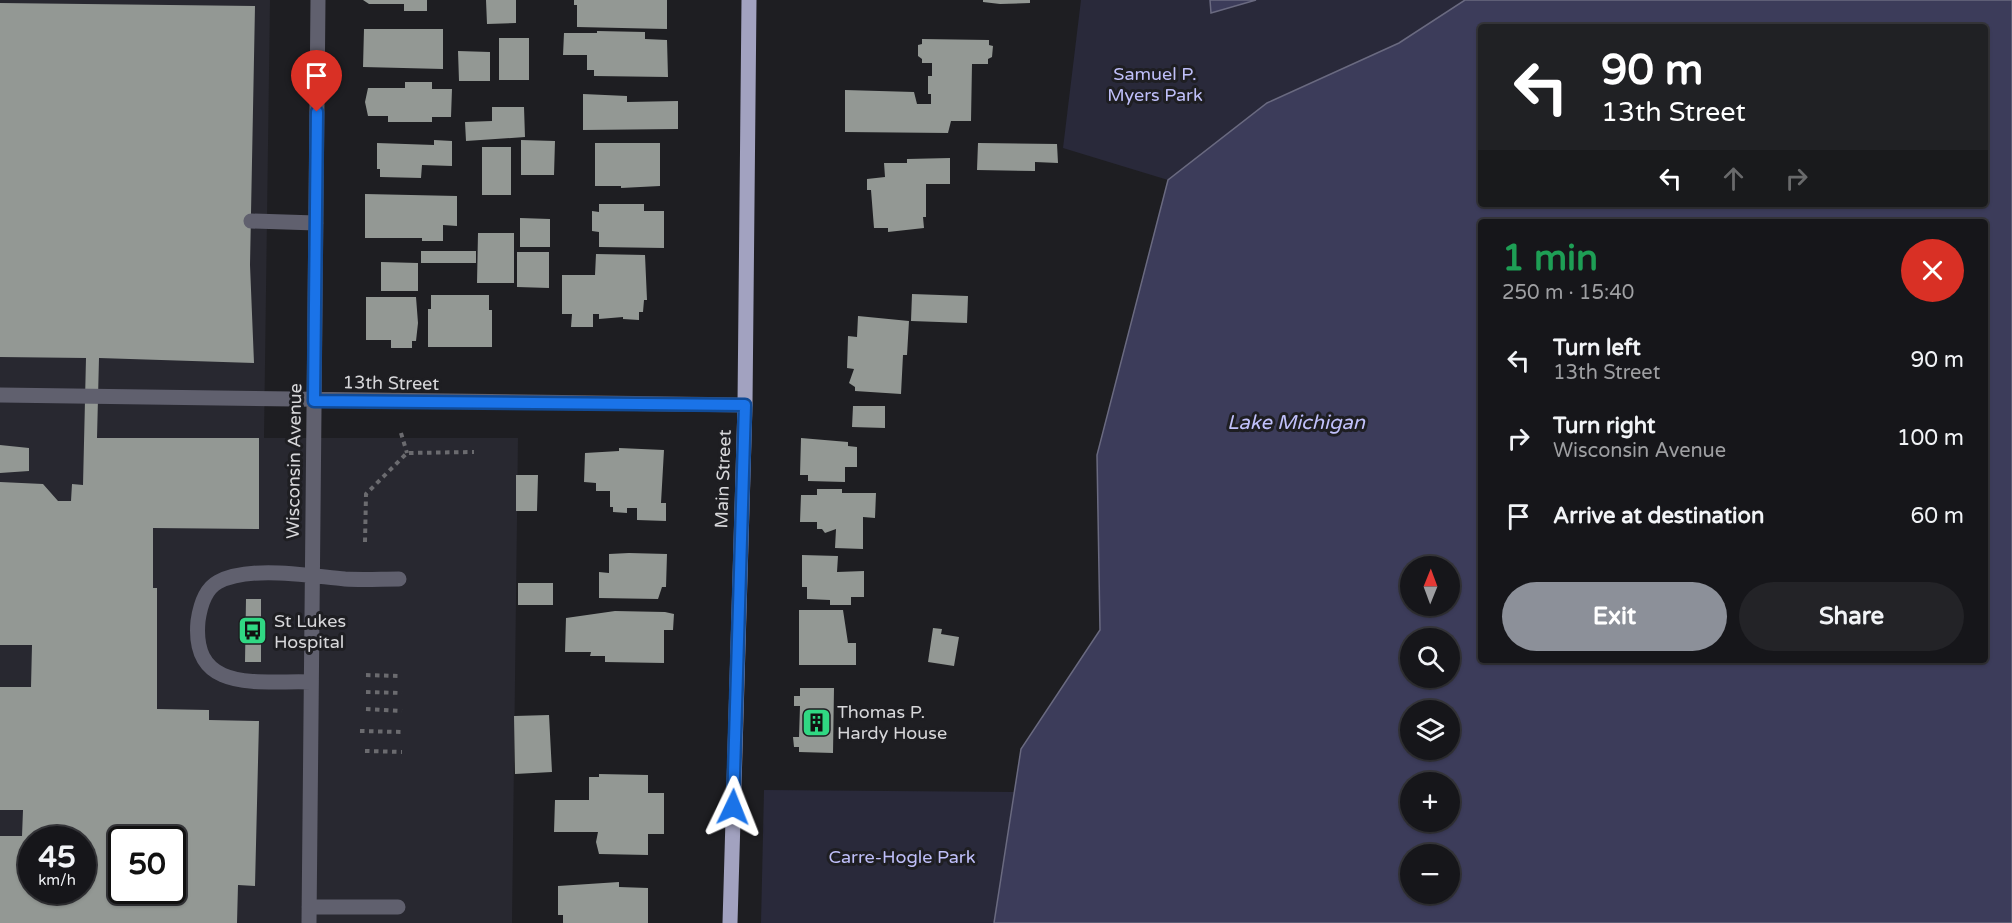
<!DOCTYPE html>
<meta charset="utf-8">
<style>
:root{--surface:#16161a;--page:#232327;--text:#f1f3f6;--muted:#9e9fa2;--line:#353539;--accent:#8c9099}
body{margin:0;font-family:"Varela Round",sans-serif;background:var(--page);color:var(--text);height:100vh;display:flex;flex-direction:column;font-size:22px;white-space:nowrap}
*{box-sizing:border-box;margin:0}
p{font-size:20px;color:var(--muted)}
.icon{flex:none;width:33px;height:33px;fill:none;stroke:currentColor;stroke-width:2;stroke-linecap:round;stroke-linejoin:round}
.map{position:relative;flex:1;overflow:hidden}
.drawer{position:absolute;left:1478px;top:219px;width:510px;height:444px;display:flex;flex-direction:column;background:var(--surface);border-radius:6px;box-shadow:0 2px 4px #0004,0 0 0 2px var(--line)}
.drawer>*{flex:none}
.top-card{position:absolute;left:1478px;top:24px;width:510px;height:183px;border-radius:6px;box-shadow:0 2px 4px #0004,0 0 0 2px var(--line);background:#202124;color:#fff;overflow:hidden}
.needle{width:39px;rotate:1deg}
.tools{position:absolute;left:1400px;top:556px;display:grid;gap:12px}
.tools a{display:grid;place-items:center;width:60px;height:60px;border-radius:50%;background:var(--surface);box-shadow:0 2px 4px #0004,0 0 0 2px var(--line);font-size:30px}
.speed{position:absolute;left:18px;top:826px;display:flex;gap:12px;font-size:30px;font-weight:700;text-align:center}
.speed>*{display:grid;place-content:center;width:78px;height:78px;border-radius:50%;background:var(--surface);box-shadow:0 2px 4px #0004,0 0 0 2px var(--line);line-height:1}
.speed small{font-size:15px;font-weight:400}
.speed .limit{border:3px solid #111;border-radius:9px;background:#fff;color:#111}
.pin{position:absolute;display:grid;place-items:center;width:51px;height:51px;color:#fff;margin:-62px -26px;border-radius:50% 50% 50% 0;rotate:-45deg;box-shadow:0 0 6px #0007}
.pin .icon{rotate:45deg}
.me{position:absolute;width:66px;margin:-33px;rotate:2deg;stroke-linejoin:round;filter:drop-shadow(0 0 4px #0008)}
.turn{display:flex;align-items:center;gap:21px;height:126px;padding:0 24px;font-size:27px}
.turn .icon{width:78px;height:78px;stroke-width:2.5}
.turn b{display:block;font-size:42px;line-height:51px}
.lanes{display:flex;align-items:center;height:57px;padding:0 24px;background:#0003;justify-content:center;gap:30px;direction:ltr}
.lanes .off{opacity:.35}
.round{display:grid;place-items:center;flex:none;width:63px;height:63px;border-radius:32px;background:var(--page)}
.summary{display:flex;align-items:center;justify-content:space-between;height:102px;padding:0 24px}
h1{font-size:36px;font-weight:700;line-height:45px;color:#1e9e55}
.action{display:flex;gap:12px;margin-top:auto;padding:12px 24px}
.action a{flex:1;height:69px;border-radius:36px;background:var(--accent);color:#fff;font-size:24px;font-weight:700;line-height:69px;text-align:center}
.action a+a{background:var(--page);color:var(--text)}
ul{padding:0;list-style:none}
li{display:flex;align-items:center;gap:18px;height:78px;padding:0 24px}
li div{flex:1}
li b{display:block;font-size:22px}
li em{font-style:normal}
.map>svg:first-child{display:block}
.built{fill:#282830;fill-rule:evenodd}
.green{fill:#29293a}
.water{fill:#3c3c5a;stroke:#6a6a80;stroke-width:1.5;fill-rule:evenodd}
.building{fill:#939894;fill-rule:evenodd}
.lines{fill:none;stroke-linecap:round;stroke-linejoin:round}
.path{stroke:#6b6b6f;stroke-width:4;stroke-dasharray:4.5 4.5;stroke-linecap:butt}
.minor{stroke:#60606e;stroke-width:15}
.major{stroke:#a2a2c0;stroke-width:15}
.route-casing{stroke:#114b97;stroke-width:15}
.route{stroke:#1a73e8;stroke-width:10}
.labels{text-anchor:middle;dominant-baseline:central;stroke-width:6;stroke-linejoin:round;paint-order:stroke}
.park-label{font-size:18px;fill:#bfbff9;stroke:#1e1e22}
.street-label{font-size:18px;fill:#d7d7da;stroke:#1e1e22}
.poi-label{font-size:18px;fill:#d7d7da;stroke:#1e1e22;text-anchor:start}
.water-label{font-size:20px;font-style:italic;fill:#c0c0fa;stroke:#1e1e22}
</style>
<div class="map">
<svg width="2012" height="923" viewBox="0 0 2012 923">
<rect width="100%" height="100%" fill="#1e1e22"/>
<path class="built" d="M0,0H270L264,438H518L512,923H0ZM32,840H82V891H32ZM122,840H172V891H122Z"/>
<path class="green" d="M1081,0H1465L1399,43L1267,103L1168,180L1063,148Z
M764,790L1014,792L994,923H761Z"/>
<path class="water" d="M1210,0H1256L1211,13Z
M1465,0H2012V923H994L1021,749L1100,630L1097,455L1168,180L1267,103L1399,43ZM1480,27H1984V204H1480ZM1480,222H1984V660H1480ZM1410,567H1449V606H1410ZM1410,639H1449V678H1410ZM1410,711H1449V750H1410ZM1410,783H1449V822H1410ZM1410,855H1449V894H1410Z"/>
<path class="building" d="M363,0H427V11H404V4H369Z
M486,0H516V23L487,24Z
M574,0H667V29L577,27V5H574Z
M983,0H1030V3L1000,4L983,2Z
M0,3L255,6L250,265L254,363L99,358L97,438H259V529L153,528V588H157V709L209,710V720L259,721L255,886L238,885L237,923H0V836H22L23,810H0V687H31L32,645H0V482L43,484L58,501H71L72,484L83,485L86,358L0,357ZM32,840H82V891H32ZM122,840H172V891H122Z
M364,29H443V69L363,67Z
M597,31L645,32V39L667,40L668,77L594,76V70H587V55H563L564,33H597Z
M499,38H529V80H499Z
M922,39L989,40V45L993,46L992,57L988,59V64H972L971,121H951L948,133L845,132V90L914,92L917,104H931V94H928V76H932V63H922V59L918,56V45L922,44Z
M458,51L490,52V81H459Z
M405,82H432V89H452L451,117H432V122H388V116H368L365,102L368,88H405Z
M583,94L627,96V102L678,101V129L583,130Z
M492,107H524L525,137L466,141L465,122L492,121Z
M434,140L452,141V166L422,165L421,178L380,177V169H377V143L434,145Z
M521,140L555,141L554,175H521Z
M595,143H660V186L621,188V186H595Z
M978,143L1057,144L1058,163L1035,162V171L977,170Z
M482,147H511V195H482Z
M950,158V184H926V217H923L924,228L888,232V228H874L871,190H867V179L885,177L884,163H907V159Z
M365,194L457,196V226L443,225V241H422V238H365Z
M599,204H644V211H664V248L599,247V232L592,231V211L599,212Z
M520,218L550,219V247H520Z
M478,233H514V283H477Z
M421,251H476V263H421Z
M517,252H549V288L517,287Z
M596,254L645,255L647,300H644L643,312H639V320L623,319V317L599,319V314H593V327H571L572,314H562V275H595Z
M381,262L418,263V291H381Z
M912,294L968,296L967,323L911,321Z
M431,295H489V310H492V347H428V309H431Z
M366,297H416L418,323L416,341H412V348H391V340H366Z
M858,316L909,321L907,355H903L901,394L855,391V387L849,383L854,369L847,368L848,336L857,337Z
M853,406H885V428L852,427Z
M801,438L848,442V446L857,447V467H845V482L808,481V475H800Z
M0,445L29,448V471L0,473Z
M619,448L664,450L661,503H666V521L637,520V508H627V513L613,512V507H610V491H596V483L584,482L585,453L619,451Z
M516,475H538L537,511H516Z
M817,489H842V493H876L875,518L863,517V549L835,548L836,529L825,533L822,529H817V522H800L801,495H817Z
M629,553L667,554L666,587H662L658,599L599,598V572L609,573V554Z
M802,555L838,556L837,572L864,571V597H851V605H830V600L807,599V587H802Z
M518,583H553V605H518Z
M246,599H261V662H245Z
M799,610H843L848,643H856V665H799Z
M615,611L665,612L674,614L673,630H664V663L605,662V656H590L591,652H565L566,618Z
M933,628L942,629L941,634L959,637L954,666L928,662Z
M800,688H834L833,753L799,752V747H794L793,737H799L800,706H794V696H800Z
M549,715L552,772L515,774L514,716Z
M599,774L648,775V793H664V834H648V855L599,854L596,842L598,832H554L555,800H589V777H599Z
M619,882V887L648,888V923H563V915H558V886Z"/>
<g class="lines">
<path class="path" d="M401,433L407,453
M365,542L366,494L407,453L474,452
M366,675L401,676
M366,692L402,693
M366,709L402,711
M360,731L403,732
M365,751L402,752"/>
<path class="minor" d="M251,221L316,223
M0,395L745,405
M311,682C261,680 191,695 198,621C200,607 205,589 218,582C250,565 310,576 345,579C363,580 381,579 399,579
M309,907H398
M309,923L318,0"/>
<path class="major" d="M730,923L745,405L749,0"/>
</g>
<g class="lines">
<defs>
<path id="route" d="M317,112L314,401L745,405L733,807"/>
</defs>
<use href="#route" class="route-casing"/>
<use href="#route" class="route"/>
</g>
<defs>
<symbol id="bus-square" viewBox="-11 -11 22 22"><rect x="-9" y="-9" width="18" height="18" rx="4" fill="#30d883" stroke="#1e1e22"/><path d="M-5-6H5V4H4V6H2V4H-2V6H-4V4H-5ZM-3.5-4V0h7V-4ZM-3.5 1.2v1.5H-2V1.2ZM2 1.2v1.5H3.5V1.2Z" fill="#111"/></symbol>
<symbol id="building-square" viewBox="-11 -11 22 22"><rect x="-9" y="-9" width="18" height="18" rx="4" fill="#30d883" stroke="#1e1e22"/><path d="M-4-6H4V6H1V3H-1V6H-4ZM-2.5-4.3h1.7v1.8h-1.7ZM.8-4.3h1.7v1.8H.8ZM-2.5-1h1.7V.8h-1.7ZM.8-1h1.7V.8H.8Z" fill="#111"/></symbol>
</defs>
<g fill-rule="evenodd">
<use href="#bus-square" x="236" y="614" width="33" height="33"/>
<use href="#building-square" x="800" y="706" width="33" height="33"/>
</g>
<g class="labels">
<g class="park-label">
<text x="1155" y="74">Samuel P.<tspan x="1155" dy="21">Myers Park</tspan></text>
<text x="902" y="857">Carre-Hogle Park</text>
</g>
<g class="street-label">
<text transform="translate(391 383) rotate(1)">13th Street</text>
<text transform="translate(294 461) rotate(-89)">Wisconsin Avenue</text>
<text transform="translate(723 479) rotate(-88)">Main Street</text>
</g>
<g class="poi-label">
<text x="274" y="621">St Lukes<tspan x="274" dy="21">Hospital</tspan></text>
<text x="837" y="712">Thomas P.<tspan x="837" dy="21">Hardy House</tspan></text>
</g>
<g class="water-label">
<text x="1296" y="423">Lake Michigan</text>
</g>
</g>
</svg>
<div class="tools">
<a><svg class="needle" viewBox="-14 -14 28 28"><path d="M0-13l5 13h-10z" fill="#e53935"/><path d="M0 13l5-13h-10z" fill="#9e9fa2"/></svg></a>
<a><svg class="icon" aria-label="search" viewBox="0 0 24 24"><circle cx="10" cy="10" r="6"/><path d="M15 15l6 6"/></svg></a>
<a><svg class="icon" aria-label="layers" viewBox="0 0 24 24"><path d="M12 4l9 5-9 5-9-5zM3 14l9 5 9-5"/></svg></a>
<a>+</a>
<a>−</a>
</div>
<div class="speed"><div>45<small>km/h</small></div><div class="limit">50</div></div>
<div class="pin" style="left:317px;top:112px;background:#d93025"><svg class="icon" aria-label="arrive" viewBox="0 0 24 24"><path d="M6 21V4h12l-3 4 3 4H6"/></svg></div>
<svg class="me" style="left:733px;top:807px" viewBox="-20 -20 40 40"><path d="M0-17L14 15 0 8-14 15z" fill="#1a73e8" stroke="#fff" stroke-width="4"/></svg>
<div class="top-card">
<div class="turn"><svg class="icon" aria-label="left" viewBox="0 0 24 24"><path d="M17 20v-9H6M10 6l-5 5 5 5"/></svg><div><b>90 m</b>13th Street</div></div>
<div class="lanes"><svg class="icon" aria-label="left" viewBox="0 0 24 24"><path d="M17 20v-9H6M10 6l-5 5 5 5"/></svg><svg class="icon off" aria-label="ahead" viewBox="0 0 24 24"><path d="M12 20V5M6 11l6-6 6 6"/></svg><svg class="icon off" aria-label="right" viewBox="0 0 24 24"><path d="M7 20v-9h11M14 6l5 5-5 5"/></svg></div>
</div>
<section class="drawer">
<div class="summary"><div><h1>1 min</h1><p>250 m · 15:40</p></div><a class="round" style="background:#d93025;color:#fff"><svg class="icon" aria-label="close" viewBox="0 0 24 24"><path d="M6 6l12 12M18 6L6 18"/></svg></a></div>
<ul>
<li><svg class="icon" aria-label="left" viewBox="0 0 24 24"><path d="M17 20v-9H6M10 6l-5 5 5 5"/></svg><div><b>Turn left</b><p>13th Street</p></div><em>90 m</em></li>
<li><svg class="icon" aria-label="right" viewBox="0 0 24 24"><path d="M7 20v-9h11M14 6l5 5-5 5"/></svg><div><b>Turn right</b><p>Wisconsin Avenue</p></div><em>100 m</em></li>
<li><svg class="icon" aria-label="arrive" viewBox="0 0 24 24"><path d="M6 21V4h12l-3 4 3 4H6"/></svg><div><b>Arrive at destination</b></div><em>60 m</em></li>
</ul>
<div class="action"><a>Exit</a><a>Share</a></div>
</section>
</div>
